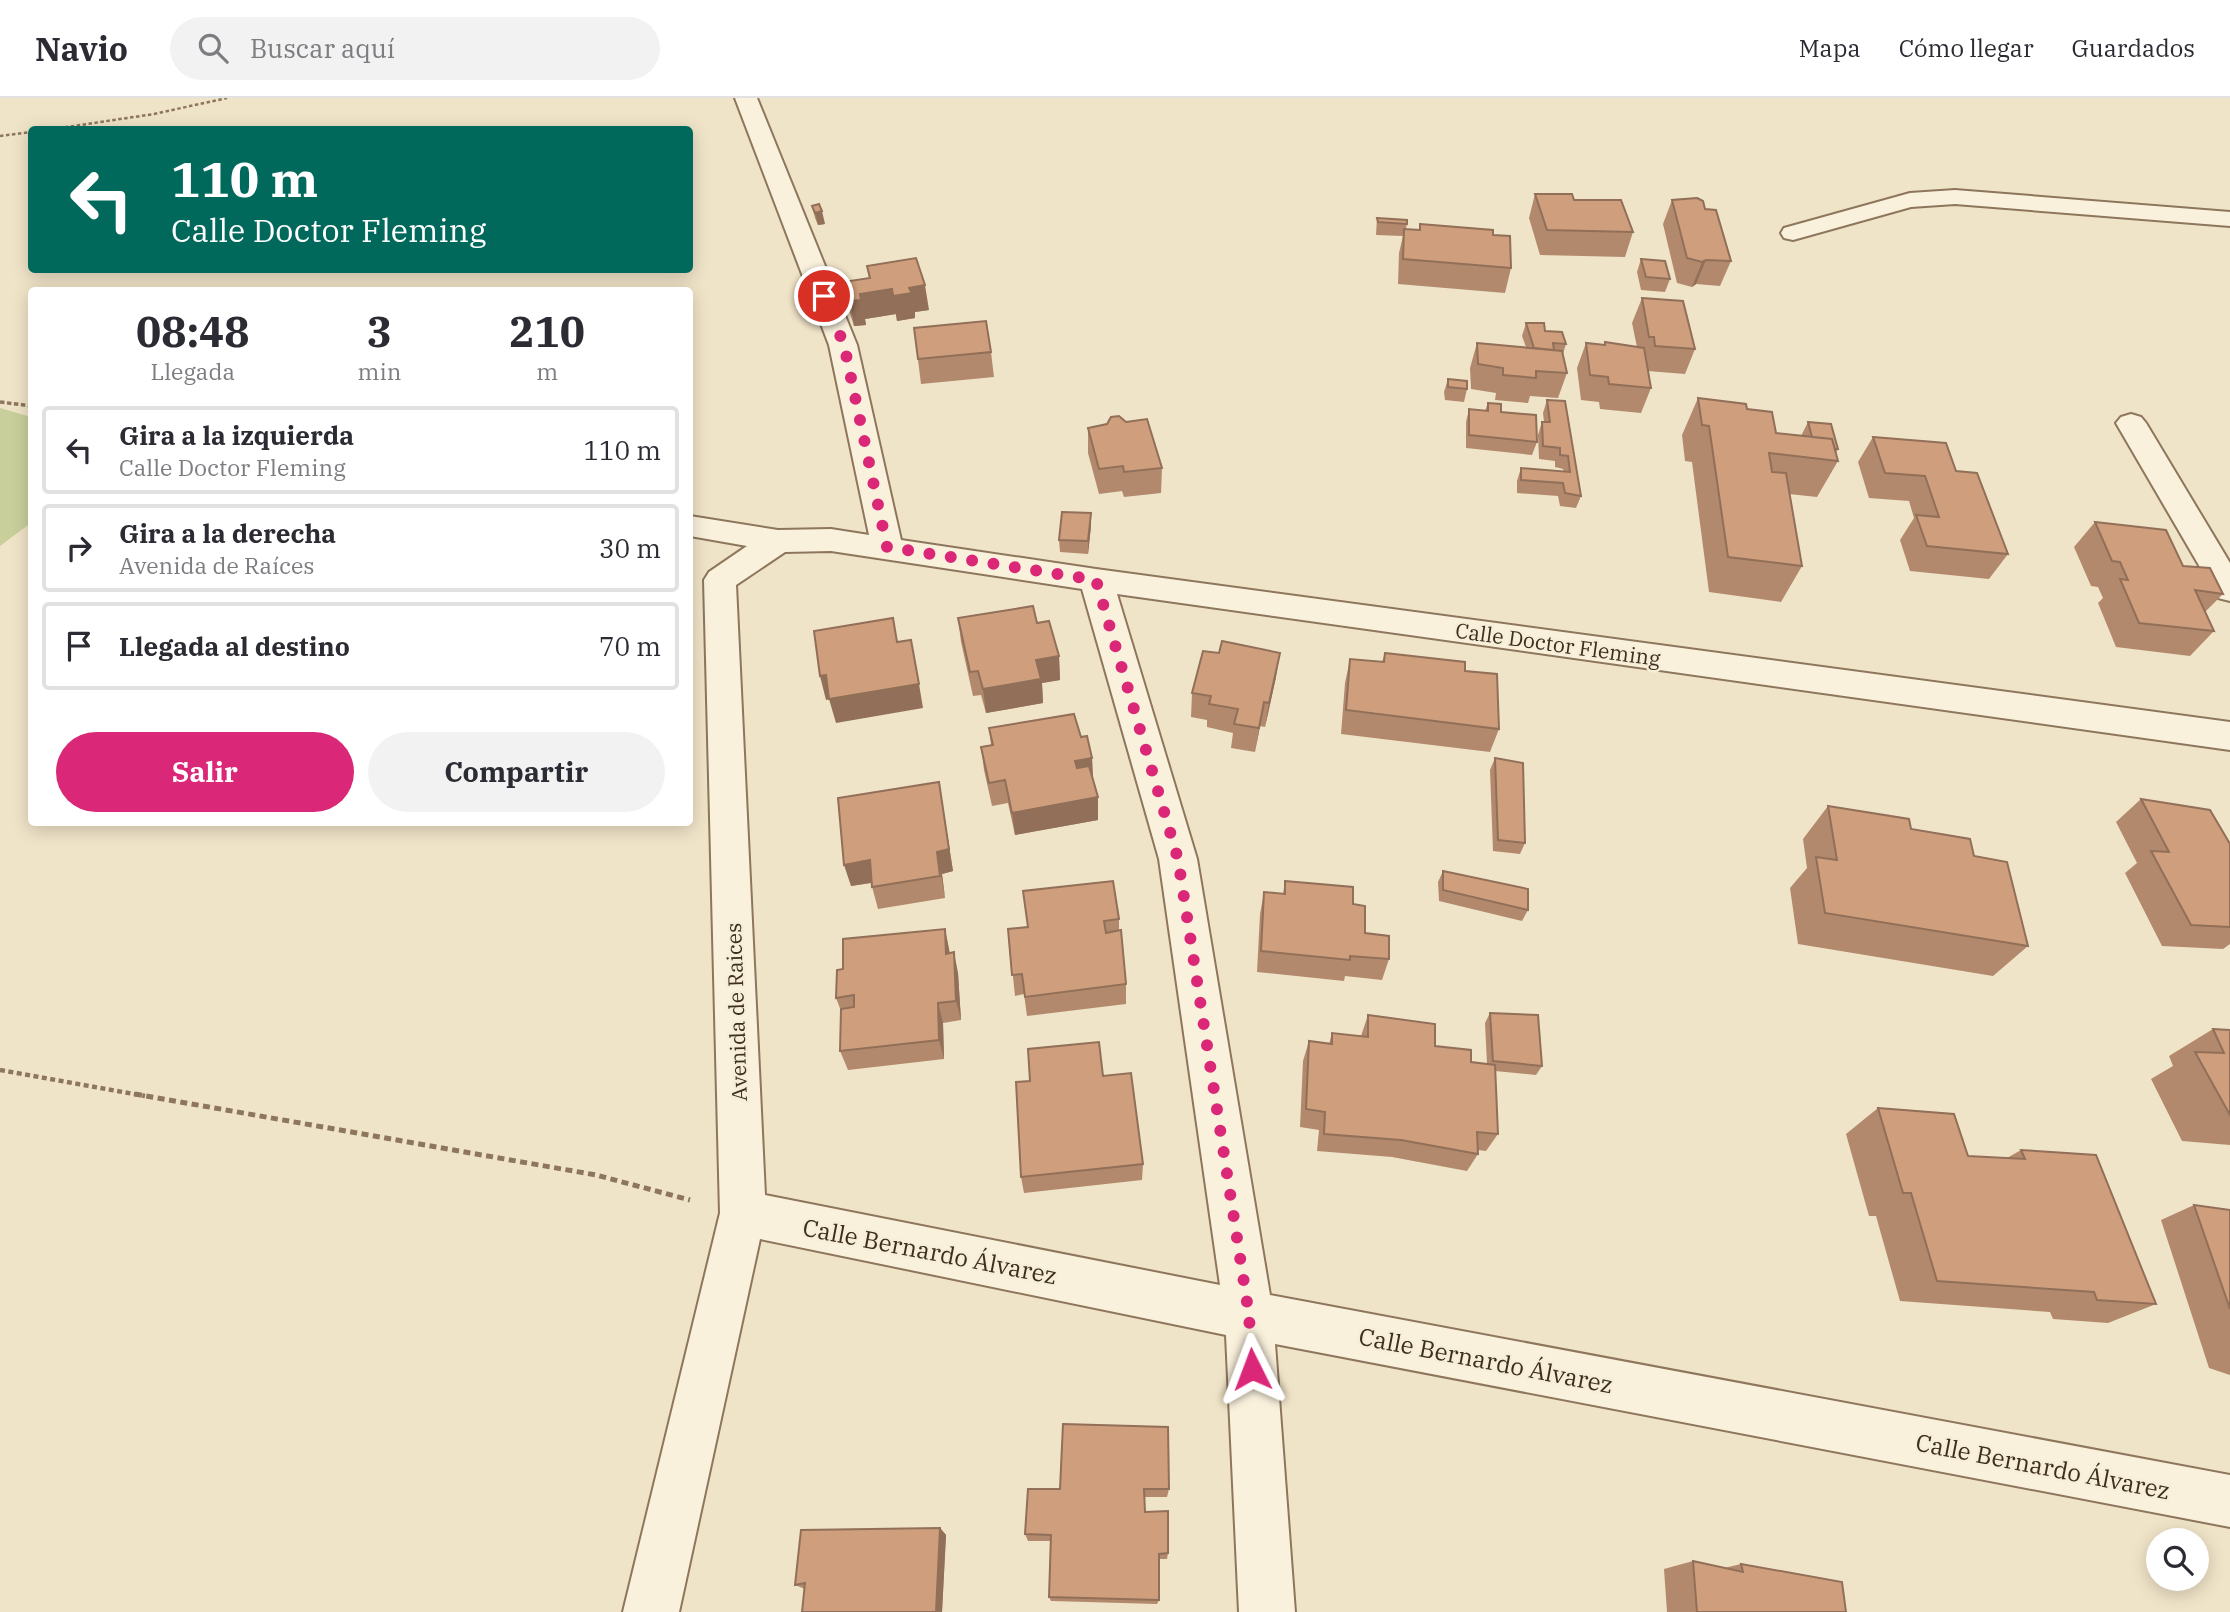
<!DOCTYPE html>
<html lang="es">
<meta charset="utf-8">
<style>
:root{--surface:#fff;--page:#f2f2f3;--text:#2b2b33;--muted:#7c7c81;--line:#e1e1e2;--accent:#db2777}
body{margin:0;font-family:"IBM Plex Serif",serif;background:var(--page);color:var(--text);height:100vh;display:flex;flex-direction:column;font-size:26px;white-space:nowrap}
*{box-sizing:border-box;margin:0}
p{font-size:23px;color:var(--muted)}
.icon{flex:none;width:38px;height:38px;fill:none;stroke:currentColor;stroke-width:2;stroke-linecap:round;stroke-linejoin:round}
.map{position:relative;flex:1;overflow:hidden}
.side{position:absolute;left:28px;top:189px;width:665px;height:539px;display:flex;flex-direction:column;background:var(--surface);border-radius:7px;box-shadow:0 4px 18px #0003}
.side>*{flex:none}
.top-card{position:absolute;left:28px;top:28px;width:665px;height:147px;border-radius:7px;box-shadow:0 4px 18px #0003;background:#00695c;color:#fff;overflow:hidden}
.controls{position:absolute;left:2146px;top:1430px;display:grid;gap:14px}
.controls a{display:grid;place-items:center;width:63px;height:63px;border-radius:50%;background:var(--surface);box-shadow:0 4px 18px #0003;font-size:35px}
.pin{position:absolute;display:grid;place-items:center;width:60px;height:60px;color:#fff;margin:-30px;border:4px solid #fff;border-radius:50%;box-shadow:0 2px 7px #0007}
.me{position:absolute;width:77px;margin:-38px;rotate:357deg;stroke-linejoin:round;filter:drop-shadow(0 0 5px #0008)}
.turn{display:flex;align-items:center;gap:24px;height:147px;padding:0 28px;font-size:32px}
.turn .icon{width:91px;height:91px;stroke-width:2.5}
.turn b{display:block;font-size:49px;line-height:60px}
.eta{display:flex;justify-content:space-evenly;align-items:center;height:119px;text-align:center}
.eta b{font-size:42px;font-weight:800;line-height:49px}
.cta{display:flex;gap:14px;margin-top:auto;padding:14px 28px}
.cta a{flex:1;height:80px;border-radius:42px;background:var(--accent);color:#fff;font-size:28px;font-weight:800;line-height:80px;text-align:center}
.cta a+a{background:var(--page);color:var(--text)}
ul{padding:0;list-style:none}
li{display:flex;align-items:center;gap:21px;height:88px;margin:0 14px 10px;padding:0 14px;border:4px solid var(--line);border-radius:7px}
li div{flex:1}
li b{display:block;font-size:26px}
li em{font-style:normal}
header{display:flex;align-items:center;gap:42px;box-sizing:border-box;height:98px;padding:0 35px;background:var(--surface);border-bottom:2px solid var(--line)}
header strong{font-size:33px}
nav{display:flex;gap:38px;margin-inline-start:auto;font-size:24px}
.search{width:490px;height:63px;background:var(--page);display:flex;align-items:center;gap:18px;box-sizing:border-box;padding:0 24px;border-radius:38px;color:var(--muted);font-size:26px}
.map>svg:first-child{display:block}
.green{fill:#c9cf9b}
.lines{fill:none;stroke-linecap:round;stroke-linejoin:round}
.minor-casing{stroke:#8d765c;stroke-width:4}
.path-far3{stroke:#8d765c;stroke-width:2.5;stroke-dasharray:3.5 2.5;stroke-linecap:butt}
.path-far2{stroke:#8d765c;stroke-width:3.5;stroke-dasharray:4.5 2.5;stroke-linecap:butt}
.path-far1{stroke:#8d765c;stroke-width:4.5;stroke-dasharray:5 3.5;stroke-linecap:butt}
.path{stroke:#8d765c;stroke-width:5;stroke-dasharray:7 4.5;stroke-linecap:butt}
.minor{fill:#faf1dc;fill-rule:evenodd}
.wall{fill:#b2896c}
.shaded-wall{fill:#916f58}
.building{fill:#cf9f7d;stroke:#916f58;stroke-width:2}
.route{stroke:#db2777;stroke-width:12;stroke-dasharray:0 21.6}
.labels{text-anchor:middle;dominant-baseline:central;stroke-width:5;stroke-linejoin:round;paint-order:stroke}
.street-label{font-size:21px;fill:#3d2e20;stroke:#f7eed8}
.near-street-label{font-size:24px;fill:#3d2e20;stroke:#f7eed8}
</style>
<header>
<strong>Navio</strong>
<div class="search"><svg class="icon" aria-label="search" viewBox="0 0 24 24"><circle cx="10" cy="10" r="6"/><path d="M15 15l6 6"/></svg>Buscar aquí</div>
<nav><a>Mapa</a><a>Cómo llegar</a><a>Guardados</a></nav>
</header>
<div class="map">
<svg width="2230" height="1514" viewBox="0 0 2230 1514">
<rect width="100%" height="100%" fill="#f0e4c8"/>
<path class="green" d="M0,310L31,319L32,424L0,448Z"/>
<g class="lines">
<defs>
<path id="minor" d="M735,0H757L857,247L901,442L1096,471L2230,624V652L1117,496L1197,761L1270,1197L2230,1377V1429L1275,1246L1295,1514H1239L1226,1237L760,1141L679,1514H623L720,1115L704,482L709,474L747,448L690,438V418L778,432L831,431L869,437L829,247ZM831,453L1082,491L1159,761L1220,1187L765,1097L736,487L785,454Z
M1955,92L2230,114V128L1955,106L1911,109L1793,142L1784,140L1781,135L1784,130L1910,95Z
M2131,316L2141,319L2146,325L2230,465V503L2218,500L2116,325L2121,319Z"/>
</defs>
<use href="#minor" class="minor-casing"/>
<path class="path-far3" d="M47,32L154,16L227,0
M0,38L32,34"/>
<path class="path-far2" d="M0,304L32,308"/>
<path class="path-far1" d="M0,972L145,998"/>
<path class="path" d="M135,996L596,1077L690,1102"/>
<use href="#minor" class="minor"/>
</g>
<path class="wall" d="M1535,96L1574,102L1633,134L1625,159L1540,157L1529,120Z
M1672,102L1705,111L1731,163L1720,188L1696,186L1692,189L1677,185L1663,126Z
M812,108L825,126L818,127L815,120Z
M1377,120L1407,126L1406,131L1419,132L1420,126L1457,129L1493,137L1511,170L1505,195L1398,186L1399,155L1403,138L1376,137Z
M1641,161L1670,181L1665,194L1641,192L1637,174Z
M867,168L929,212L915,214V220L897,223L896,216L865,221L866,227L854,228L848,209L843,184L869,180Z
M1642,200L1695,251L1685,276L1648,273L1651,290L1641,315L1600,311L1599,304L1581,302L1577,270L1586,245L1604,247L1605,244L1637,249L1632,225Z
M1526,225L1545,233L1566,246L1563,256L1567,275L1558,300L1530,298L1528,305L1495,302L1496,295L1471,291L1470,270L1477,245L1526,249L1522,238Z
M914,230L991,254L994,279L921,286Z
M1448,281L1467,291L1464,304L1445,302L1444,294Z
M1698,300L1747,311L1776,335L1801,338L1808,324L1838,351L1836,355L1838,363L1817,399L1789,396L1802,468L1781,504L1709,494L1692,364L1685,363L1682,337Z
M1547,302L1565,303L1581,398L1576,410L1560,408L1558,398L1517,395V383L1521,370L1564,374L1563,371L1555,369V363L1539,361L1538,337L1542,324H1544L1543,315Z
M1488,305L1501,314L1537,344L1532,357L1466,350V324L1469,311L1485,313Z
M1088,330L1162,370L1161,395L1124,399L1122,393L1099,396L1088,355Z
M1873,339L1956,373L2008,456L1989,481L1910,473L1900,442L1914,420L1909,403L1869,400L1858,364Z
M2095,424L2183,468L2223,496L2205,514L2214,533L2190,558L2116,549L2098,505L2103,500L2098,489L2091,488L2074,449Z
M1091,428L1088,456L1060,454L1059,442Z
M958,520L1037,525L1059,558L1060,582L1042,585L1043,605L986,615L981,597L973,598L961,544Z
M1385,555L1465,573L1499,631L1490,654L1341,636L1345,585L1350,561L1382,564Z
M1276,579L1265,629L1260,628L1255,654L1231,650L1233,635L1207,629V622L1191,619L1192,595Z
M989,630L1081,639L1092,660L1093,681L1098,699V722L1015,737L1008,705L992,708L984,672L981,649L991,647Z
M1495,660L1525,745L1520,756L1493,753L1490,672Z
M939,684L953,773L942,776L945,800L878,811L871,785L851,788Z
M2141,701L2230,746V846L2223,851L2162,848L2125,775L2137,765L2116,724Z
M1828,708L1911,731L1974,758L2028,848L1993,878L1798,846L1790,790L1807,770L1803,741Z
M1443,773L1528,812L1522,823L1439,803L1438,784Z
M1285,783L1353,806L1365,835L1389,861L1382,882L1345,878L1344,883L1257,874L1260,816L1264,794L1283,796Z
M1119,821V833L1126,886V906L1027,918L1024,896L1015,898L1008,831Z
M945,831L950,855L958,875L961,922L943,925L944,961L848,972L840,953L841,913L836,900L843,871Z
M1490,915L1542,968L1536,977L1495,973L1498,1036L1486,1053L1478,1052V1056L1467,1073L1392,1059L1317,1053L1319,1032L1300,1029L1303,963L1309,943L1329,946L1332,935L1361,938L1368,917L1471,964L1487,966L1485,925Z
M2213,931L2230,932V1047L2182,1043L2151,981L2173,968L2169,958Z
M1103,978L1143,1066L1142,1082L1024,1095L1021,1079L1030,983Z
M1878,1010L1968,1058L2007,1060L2021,1052L2156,1206L2108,1225L2053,1221L2050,1214L1900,1203L1876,1118H1869L1846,1036Z
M2194,1107L2230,1112V1277L2209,1270L2161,1122Z
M1060,1391H1169L1167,1399H1144L1145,1414L1168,1455L1167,1461H1159V1502L1157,1506L1051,1503L1049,1499L1051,1443H1028L1025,1436Z
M940,1430L946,1437L942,1514H802L805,1491L795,1487Z
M1693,1463L1724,1470L1741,1466L1846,1514H1667L1664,1471Z"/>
<path class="shaded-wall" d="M822,113L825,126L818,127L815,115Z
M1706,162L1696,186L1692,189L1702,164Z
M925,187L929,212L915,214V220L897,223L893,198L909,190Z
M892,191L896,216L865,221L866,227L854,228L850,203L860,196Z
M1091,415V428L1088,456V443Z
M1280,555L1276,579L1265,629L1269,605Z
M1059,558L1060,582L1042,585L1043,605L986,615L983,591L1036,562Z
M826,577L919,586L923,610L836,625L829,601H830L826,602L820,578Z
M1264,604L1260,628L1255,654L1259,630Z
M1092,660L1093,683L1076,686L1075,663Z
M939,684L953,773L942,776L945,800L937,754Z
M1098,699V722L1015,737L1012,715Z
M870,762L876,784L851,788L844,767Z
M945,831L949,852L950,877L946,856Z
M954,854L958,875L961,922L956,903Z
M938,905L943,925L944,961L939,942Z
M940,1430L946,1437L942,1514H936Z"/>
<path class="building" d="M1535,96H1572L1574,102H1621L1633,134L1547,132Z
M1697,100L1703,103L1705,111L1716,112L1731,163L1706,162L1702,164L1687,160L1672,102Z
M819,106L822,113L815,115L812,108Z
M1377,120L1407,122V126L1378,124Z
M1420,126L1493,132V137L1510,138L1511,170L1403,161L1404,131L1420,132Z
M916,160L925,187L909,190L912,195L893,198L892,191L860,196L861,202L850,203L843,184L870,180L867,168Z
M1641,161L1665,163L1670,181L1646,179Z
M1642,200L1683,203L1695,251L1655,248L1654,239H1649Z
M986,223L991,254L918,261L914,230Z
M1526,225H1544L1545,233L1562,234L1566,246L1553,245L1554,252L1534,250Z
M1605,244L1644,250L1651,290L1609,286L1608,279L1590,277L1586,245L1605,247Z
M1477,245L1562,253L1567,275L1536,273V280L1503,277V270L1478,266Z
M1448,281L1467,283V291L1448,289Z
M1698,300L1746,306L1747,311L1772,314L1776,335L1832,341L1838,363L1769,355L1772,374L1786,375L1802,468L1728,459L1709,328L1702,327Z
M1547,302L1565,303L1581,398L1565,395L1563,385L1521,382V370L1570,374L1568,358L1560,357V350L1543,348L1542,324H1550Z
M1488,305L1501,306V314L1536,317L1537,344L1469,337V311L1488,313Z
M1119,318L1126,324L1147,321L1162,370L1124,374L1123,368L1099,371L1088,330L1107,326L1111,319Z
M1808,324L1831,326L1838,351H1835L1832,341L1812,339Z
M1873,339L1946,345L1956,373L1977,375L2008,456L1927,448L1916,417L1939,419L1925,378L1885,375Z
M1062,414L1091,415L1088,443L1059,442Z
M2095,424L2166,432L2183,468L2210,470L2223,496L2195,492L2214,533L2139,525L2120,481L2128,482L2120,464L2112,463Z
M1033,508L1037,525L1049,523L1059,558L1036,562L1041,581L983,591L978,573L970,574L958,520Z
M893,520L897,544L911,542L919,586L829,601L826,577L820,578L814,533Z
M1222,543L1280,555L1269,605L1264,604L1259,630L1234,626L1238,611L1209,606L1211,598L1192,595L1203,553L1219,555Z
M1385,555L1465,564V573L1497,576L1499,631L1346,612L1350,561L1384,564Z
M1074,616L1081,639L1087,638L1092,660L1075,663L1077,670L1089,668L1098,699L1012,715L1005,682L989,685L981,649L993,647L989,630Z
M1495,660L1523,665L1525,745L1498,742Z
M939,684L949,751L937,754L940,778L872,789L870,762L844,767L838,700Z
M2141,701L2210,712L2230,746V829L2191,827L2151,753L2169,754Z
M1828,708L1909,721L1911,731L1970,741L1974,758L2007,764L2028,848L1825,815L1816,759L1837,762Z
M1443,773L1528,791V812L1443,792Z
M1113,783L1119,821L1104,823L1106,835L1121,832L1126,886L1025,899L1022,876L1012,877L1008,831L1028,829L1023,793Z
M1285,783L1353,789V806L1365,808V835L1389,838V861L1350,858V862L1261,853L1264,794L1285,796Z
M945,831L946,856L954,854L956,903L938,905L939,942L840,953L841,911L854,909V897L836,900L837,872L843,871V841Z
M1490,915L1538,917L1542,968L1493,963Z
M1368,917L1435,926V948L1471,952V964L1495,967L1498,1036L1477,1034L1478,1056L1401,1042L1324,1036L1325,1014L1306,1011L1309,943L1332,946V935L1368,939Z
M2213,931L2230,932V1017L2195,954L2224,955Z
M1099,944L1103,978L1131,975L1143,1066L1021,1079L1016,984L1030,983L1028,951Z
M1878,1010L1954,1016L1968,1058L2025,1061L2021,1052L2096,1057L2156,1206L2097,1202L2094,1194L1937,1183L1911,1095H1903Z
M2194,1107L2230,1112V1211Z
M1063,1326L1168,1329L1169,1391H1144L1145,1414L1168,1413V1455L1159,1456V1502L1049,1499L1051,1437L1025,1436L1028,1391H1060Z
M940,1430L936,1514H802L805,1485L795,1487L801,1432Z
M1693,1463L1743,1474L1741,1466L1842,1484L1846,1514H1697Z"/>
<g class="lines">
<path class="route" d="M824,198L844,247L887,449L1096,482L1178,761L1249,1217L1252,1271"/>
</g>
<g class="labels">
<g class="street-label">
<text transform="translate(1558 546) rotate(8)">Calle Doctor Fleming</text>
<text transform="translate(736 914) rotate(-92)">Avenida de Raices</text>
</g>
<g class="near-street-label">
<text transform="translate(930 1153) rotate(11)">Calle Bernardo Álvarez</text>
<text transform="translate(1486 1262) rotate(11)">Calle Bernardo Álvarez</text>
<text transform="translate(2043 1368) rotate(11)">Calle Bernardo Álvarez</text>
</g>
</g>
</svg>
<div class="controls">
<a><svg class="icon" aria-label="search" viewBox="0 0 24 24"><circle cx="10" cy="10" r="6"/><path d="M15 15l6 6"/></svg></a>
</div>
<div class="pin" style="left:824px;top:198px;background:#d93025"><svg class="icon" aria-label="arrive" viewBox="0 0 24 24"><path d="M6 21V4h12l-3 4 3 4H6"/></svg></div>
<svg class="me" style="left:1252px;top:1271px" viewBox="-20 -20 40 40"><path d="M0-17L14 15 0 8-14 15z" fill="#db2777" stroke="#fff" stroke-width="4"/></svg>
<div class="top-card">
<div class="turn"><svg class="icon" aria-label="left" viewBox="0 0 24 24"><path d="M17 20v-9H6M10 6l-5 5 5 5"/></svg><div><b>110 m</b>Calle Doctor Fleming</div></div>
</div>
<section class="side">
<div class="eta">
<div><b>08:48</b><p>Llegada</p></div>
<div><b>3</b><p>min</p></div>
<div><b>210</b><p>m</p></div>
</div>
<ul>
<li><svg class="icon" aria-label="left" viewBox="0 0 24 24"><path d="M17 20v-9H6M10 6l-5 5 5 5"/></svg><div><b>Gira a la izquierda</b><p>Calle Doctor Fleming</p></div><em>110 m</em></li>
<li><svg class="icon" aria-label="right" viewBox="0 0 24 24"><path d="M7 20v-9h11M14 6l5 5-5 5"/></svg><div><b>Gira a la derecha</b><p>Avenida de Raíces</p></div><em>30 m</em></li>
<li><svg class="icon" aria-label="arrive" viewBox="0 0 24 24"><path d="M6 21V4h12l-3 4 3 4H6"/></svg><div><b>Llegada al destino</b></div><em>70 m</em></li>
</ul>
<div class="cta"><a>Salir</a><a>Compartir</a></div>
</section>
</div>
